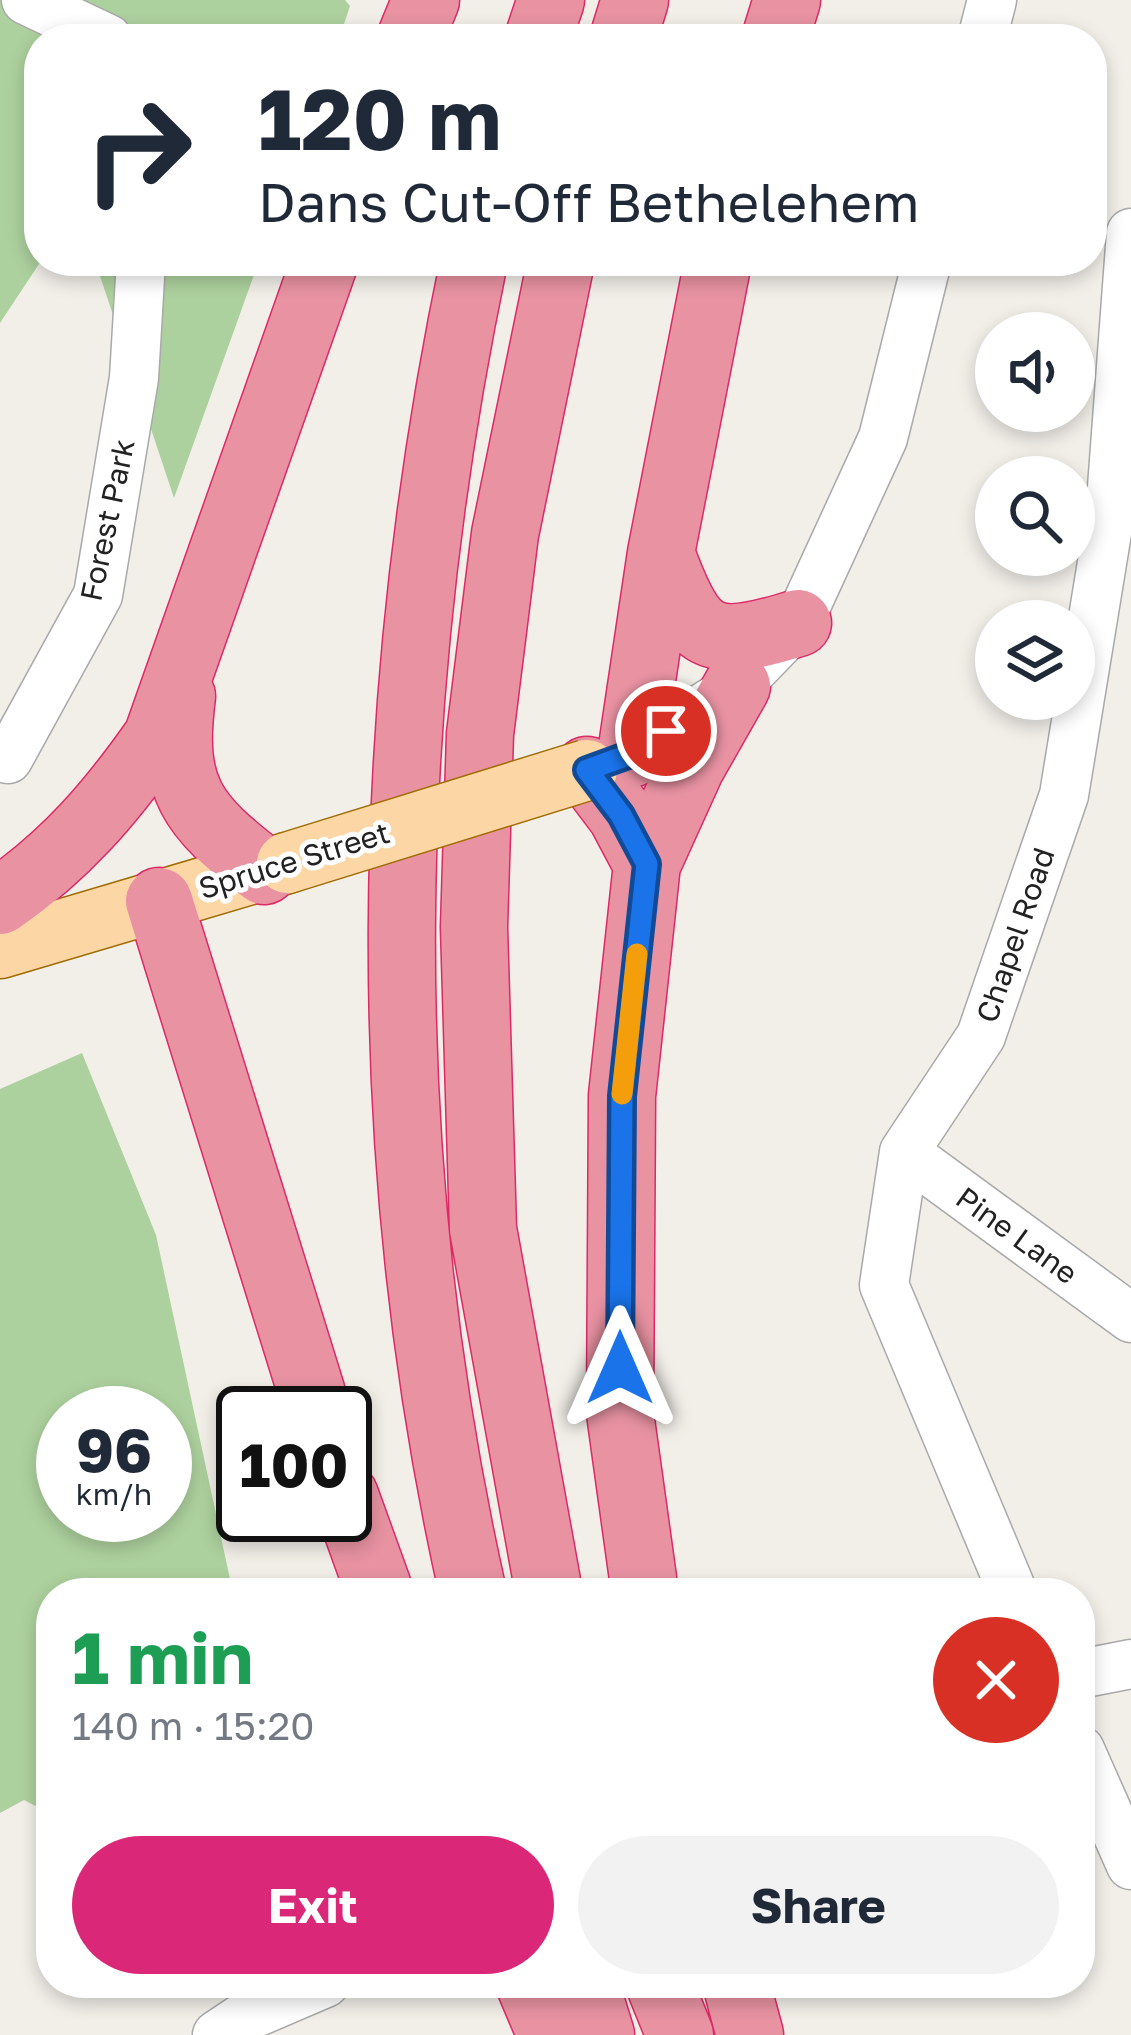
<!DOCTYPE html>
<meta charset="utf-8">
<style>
:root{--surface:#fff;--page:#f2f2f3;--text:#1f2937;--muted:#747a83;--accent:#db2777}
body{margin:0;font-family:"Golos Text",sans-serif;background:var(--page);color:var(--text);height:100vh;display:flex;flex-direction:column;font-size:45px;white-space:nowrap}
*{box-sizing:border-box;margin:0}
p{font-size:39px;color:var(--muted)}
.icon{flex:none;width:66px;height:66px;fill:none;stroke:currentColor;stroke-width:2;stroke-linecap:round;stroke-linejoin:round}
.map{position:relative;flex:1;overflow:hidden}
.side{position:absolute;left:36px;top:1578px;width:1059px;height:420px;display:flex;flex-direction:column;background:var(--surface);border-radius:48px;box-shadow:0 6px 18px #0003}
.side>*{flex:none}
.banner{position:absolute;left:24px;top:24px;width:1083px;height:252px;border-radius:48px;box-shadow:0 6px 18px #0003;background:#fff;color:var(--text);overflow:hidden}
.tools{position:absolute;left:975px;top:312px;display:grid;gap:24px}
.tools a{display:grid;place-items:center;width:120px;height:120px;border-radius:50%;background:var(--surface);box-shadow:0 6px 18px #0003;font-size:60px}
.speed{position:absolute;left:36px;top:1386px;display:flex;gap:24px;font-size:60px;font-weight:700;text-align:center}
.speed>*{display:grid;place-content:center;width:156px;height:156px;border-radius:50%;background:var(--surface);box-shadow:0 6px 18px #0003;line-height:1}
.speed small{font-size:30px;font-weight:400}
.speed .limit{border:6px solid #111;border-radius:18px;background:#fff;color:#111}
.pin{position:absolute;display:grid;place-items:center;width:102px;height:102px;color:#fff;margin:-51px;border:6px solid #fff;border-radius:50%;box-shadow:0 3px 12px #0007}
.me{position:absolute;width:132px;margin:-66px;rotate:0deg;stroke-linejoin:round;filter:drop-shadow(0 0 9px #0008)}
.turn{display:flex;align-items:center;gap:42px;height:252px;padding:0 36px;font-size:54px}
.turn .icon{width:156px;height:156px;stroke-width:2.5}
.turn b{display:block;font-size:84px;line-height:102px}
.round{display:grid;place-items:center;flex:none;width:126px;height:126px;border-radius:63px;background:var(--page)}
.head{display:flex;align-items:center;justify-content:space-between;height:204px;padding:0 36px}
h1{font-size:72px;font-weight:700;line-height:90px;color:#1e9e55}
.cta{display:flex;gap:24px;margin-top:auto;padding:24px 36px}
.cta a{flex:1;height:138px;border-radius:72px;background:var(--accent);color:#fff;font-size:48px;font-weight:700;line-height:138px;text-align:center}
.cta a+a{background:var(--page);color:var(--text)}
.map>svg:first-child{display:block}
.forest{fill:#add19e;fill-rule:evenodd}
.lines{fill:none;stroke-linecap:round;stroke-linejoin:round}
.minor-casing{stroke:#a9a9a9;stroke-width:51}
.major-casing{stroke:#a06b00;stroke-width:63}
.highway-casing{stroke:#dc2a67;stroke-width:69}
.minor{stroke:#fff;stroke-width:48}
.major{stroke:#fcd6a4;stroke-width:60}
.highway{stroke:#e892a2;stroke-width:66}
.major-bridge-casing{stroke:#a06b00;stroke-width:63;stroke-linecap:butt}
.major-bridge{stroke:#fcd6a4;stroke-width:60}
.route-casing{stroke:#114b97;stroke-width:30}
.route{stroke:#1a73e8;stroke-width:21}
.slow{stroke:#f59e0b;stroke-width:21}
.labels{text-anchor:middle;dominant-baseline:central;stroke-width:10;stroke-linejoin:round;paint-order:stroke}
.street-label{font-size:30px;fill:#222;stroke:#fff}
</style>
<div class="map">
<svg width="1131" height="2035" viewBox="0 0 1131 2035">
<rect width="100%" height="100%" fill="#f2efe9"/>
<path class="forest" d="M0,0H345L350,6L339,39H39L41,261L0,323Z
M95,261H259L174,498Z
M82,1053L156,1235L233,1593H51V1814L24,1800L0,1813V1089ZM63,1413H165V1515H63Z"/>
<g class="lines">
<defs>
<path id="minor" d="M26,0L108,39
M982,39L992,0
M631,754L737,686L798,623L883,438L927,261
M8,759L98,595L134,378L141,261
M904,1152L1131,1318
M1013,1593L884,1285L904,1152L981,1036L1064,795L1110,514L1131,233
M1080,1674L1131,1664
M1080,1750L1131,1865
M217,2035L241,2019L325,1983"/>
<path id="major" d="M0,948L287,863"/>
<path id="highway" d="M410,39L426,0
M538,39L551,0
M623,39L635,0
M775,39L787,0
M661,553C693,641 707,652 798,623
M182,696C170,789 191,815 264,871
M631,754L661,553L718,261
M587,770L621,815L647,864
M0,901C66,855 111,803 157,737L325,261
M159,901L318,1413
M345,1496L380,1593
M473,1593C374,1154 382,700 474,261
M549,1593L483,1229L474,927L480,734L505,534L561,261
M645,1593L620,1413L622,1096L647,864L691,767L737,686
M529,1983L551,2035
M585,1983L601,2035
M659,1983L680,2035
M736,1983L750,2035"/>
</defs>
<use href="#minor" class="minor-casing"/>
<use href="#major" class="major-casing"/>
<use href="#highway" class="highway-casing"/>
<use href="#minor" class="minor"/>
<use href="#major" class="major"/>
<use href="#highway" class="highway"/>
<defs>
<path id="major-bridge" d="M287,863L587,770"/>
</defs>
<use href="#major-bridge" class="major-bridge-casing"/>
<use href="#major-bridge" class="major-bridge"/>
</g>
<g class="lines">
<defs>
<path id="route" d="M620,1368L622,1096L647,864L621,815L587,770L631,754L666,731"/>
</defs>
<use href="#route" class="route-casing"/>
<use href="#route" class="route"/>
<path class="slow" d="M622,1094L637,954"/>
</g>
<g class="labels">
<g class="street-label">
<text transform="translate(107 520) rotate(-78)">Forest Park</text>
<text transform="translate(294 860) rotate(-17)">Spruce Street</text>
<text transform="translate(1015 935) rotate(-71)">Chapel Road</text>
<text transform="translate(1017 1235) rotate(36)">Pine Lane</text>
</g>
</g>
</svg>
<div class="tools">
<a><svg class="icon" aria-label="sound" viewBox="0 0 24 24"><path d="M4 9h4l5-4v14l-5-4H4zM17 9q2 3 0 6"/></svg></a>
<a><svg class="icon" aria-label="search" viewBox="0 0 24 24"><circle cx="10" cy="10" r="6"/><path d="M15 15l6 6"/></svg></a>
<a><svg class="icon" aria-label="layers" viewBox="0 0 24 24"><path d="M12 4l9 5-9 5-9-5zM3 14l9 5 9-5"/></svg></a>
</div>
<div class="speed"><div>96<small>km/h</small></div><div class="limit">100</div></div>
<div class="pin" style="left:666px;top:731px;background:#d93025"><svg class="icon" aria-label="arrive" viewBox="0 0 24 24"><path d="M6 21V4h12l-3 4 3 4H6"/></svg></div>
<svg class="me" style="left:620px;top:1368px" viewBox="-20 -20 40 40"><path d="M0-17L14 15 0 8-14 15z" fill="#1a73e8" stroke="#fff" stroke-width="4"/></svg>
<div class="banner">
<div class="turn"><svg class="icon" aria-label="right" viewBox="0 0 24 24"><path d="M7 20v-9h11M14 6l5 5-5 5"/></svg><div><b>120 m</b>Dans Cut-Off Bethelehem</div></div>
</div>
<section class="side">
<div class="head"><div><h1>1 min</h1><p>140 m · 15:20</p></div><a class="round" style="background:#d93025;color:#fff"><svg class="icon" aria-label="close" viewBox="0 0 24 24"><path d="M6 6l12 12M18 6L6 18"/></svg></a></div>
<div class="cta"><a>Exit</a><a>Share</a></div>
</section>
</div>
